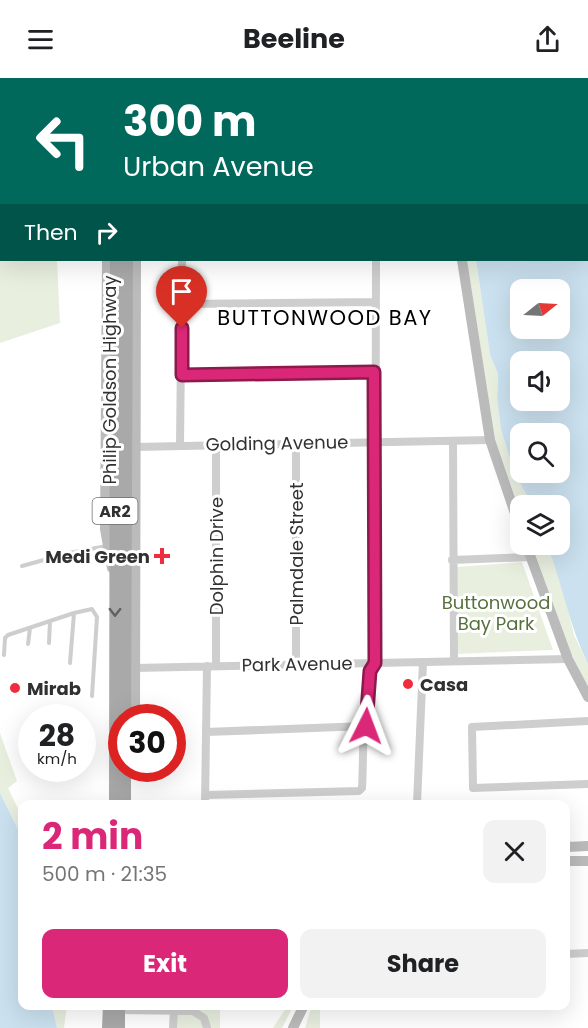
<!DOCTYPE html>
<meta charset="utf-8">
<style>
:root{--surface:#fff;--page:#f2f2f2;--text:#202124;--muted:#757577;--accent:#db2777}
body{margin:0;font-family:Poppins,sans-serif;background:var(--page);color:var(--text);height:100vh;display:flex;flex-direction:column;font-size:22px;white-space:nowrap}
*{box-sizing:border-box;margin:0}
p{font-size:20px;color:var(--muted)}
.icon{flex:none;width:33px;height:33px;fill:none;stroke:currentColor;stroke-width:2;stroke-linecap:round;stroke-linejoin:round}
.map{position:relative;flex:1;overflow:hidden}
.side{position:absolute;left:18px;top:722px;width:552px;height:210px;display:flex;flex-direction:column;background:var(--surface);border-radius:12px;box-shadow:0 6px 24px #0002}
.side>*{flex:none}
.top-card{position:absolute;left:0px;top:0px;width:588px;height:183px;box-shadow:0 6px 24px #0002;background:#00695c;color:#fff;overflow:hidden}
.needle{width:39px;rotate:72deg}
.controls{position:absolute;left:510px;top:201px;display:grid;gap:12px}
.controls a{display:grid;place-items:center;width:60px;height:60px;border-radius:12px;background:var(--surface);box-shadow:0 6px 24px #0002;font-size:30px}
.speed{position:absolute;left:18px;top:626px;display:flex;gap:12px;font-size:30px;font-weight:700;text-align:center}
.speed>*{display:grid;place-content:center;width:78px;height:78px;border-radius:50%;background:var(--surface);box-shadow:0 6px 24px #0002;line-height:1}
.speed small{font-size:15px;font-weight:400}
.speed .limit{border:9px solid #d22;background:#fff;color:#111}
.pin{position:absolute;display:grid;place-items:center;width:51px;height:51px;color:#fff;margin:-62px -26px;border-radius:50% 50% 50% 0;rotate:-45deg;box-shadow:0 0 6px #0007}
.pin .icon{rotate:45deg}
.me{position:absolute;width:66px;margin:-33px;rotate:3deg;stroke-linejoin:round;filter:drop-shadow(0 0 4px #0008)}
.turn{display:flex;align-items:center;gap:21px;height:126px;padding:0 24px;font-size:27px}
.turn .icon{width:78px;height:78px;stroke-width:2.5}
.turn b{display:block;font-size:42px;line-height:51px}
.then{display:flex;align-items:center;height:57px;padding:0 24px;background:#0003;gap:12px;font-size:22px}
.round{display:grid;place-items:center;flex:none;width:63px;height:63px;border-radius:12px;background:var(--page)}
.head{display:flex;align-items:center;justify-content:space-between;height:102px;padding:0 24px}
h1{font-size:36px;font-weight:700;line-height:45px;color:var(--accent)}
.cta{display:flex;gap:12px;margin-top:auto;padding:12px 24px}
.cta a{flex:1;height:69px;border-radius:12px;background:var(--accent);color:#fff;font-size:24px;font-weight:700;line-height:69px;text-align:center}
.cta a+a{background:var(--page);color:var(--text)}
header{display:flex;justify-content:space-between;align-items:center;height:78px;padding:0 24px;background:var(--surface);font-size:27px;font-weight:700}
.map>svg:first-child{display:block}
.green{fill:#e8efdf}
.water{fill:#cbe1ef;fill-rule:evenodd}
.lines{fill:none;stroke-linecap:round;stroke-linejoin:round}
.lane{stroke:#cecece;stroke-width:4}
.street{stroke:#cecece;stroke-width:8}
.secondary{stroke:#bbb;stroke-width:10}
.primary{stroke:#a9a9a9;stroke-width:12}
.oneway{stroke:#616161}
.route-casing{stroke:#8e194d;stroke-width:15}
.route{stroke:#db2777;stroke-width:10}
.poi-dot{fill:#ef2d3f;stroke:#fff;stroke-width:2}
.labels{text-anchor:middle;dominant-baseline:central;stroke-width:6;stroke-linejoin:round;paint-order:stroke}
.shield{fill:#fff;stroke:#6f6f6f;stroke-width:1.5}
.shield-label{font-size:16px;font-weight:bold;fill:#313131}
.street-label{font-size:18px;fill:#313131;stroke:#fff}
.poi-label{font-size:18px;font-weight:bold;fill:#313131;stroke:#fff;text-anchor:start}
.park-label{font-size:18px;fill:#55703b;stroke:#fff}
.quarter-label{font-size:21px;letter-spacing:1.5px;fill:#000;stroke:#fff}
</style>
<header><svg class="icon" aria-label="menu" viewBox="0 0 24 24"><path d="M4 6h16M4 12h16M4 18h16"/></svg>Beeline<svg class="icon" aria-label="share" viewBox="0 0 24 24"><path d="M12 15V3M7 8l5-5 5 5M5 13v7h14v-7"/></svg></header>
<div class="map">
<svg width="588" height="950" viewBox="0 0 588 950">
<rect width="100%" height="100%" fill="#fff"/>
<path class="green" d="M0,156L2,182H57L60,245L0,265Z
M467,182H476L490,277L498,296L497,321L501,352L514,394L532,427L520,428V434L494,360Z
M532,467H547L560,499L574,557L588,586V609L571,575Z
M522,484L553,572L456,576L457,489Z
M0,655L17,703L8,710L22,739V759L0,715Z
M52,927H67L64,950H57Z
M176,927H220V950H175Z
M288,927H294L282,950H273Z
M312,927H320V950H305Z"/>
<path class="water" d="M469,0H588V586C569,548 563,507 547,467L560,466V428L532,427L514,394L501,352L497,321L498,296L490,277L476,182H586V2ZM520,212H560V250H520ZM520,284H560V322H520ZM520,356H560V394H520Z
M0,715L22,759V927H52L57,950H0Z"/>
<g class="lines">
<path class="lane" d="M22,488L69,475L107,468
M49,565L50,543
M28,566L30,550
M4,577L5,560L8,557L74,535L92,531L97,539L92,618
M70,585L74,535"/>
<path class="street" d="M374,0L375,2
M183,2V0
M183,226L375,224
M182,297L374,294
M453,363L454,583
M180,367L182,182
M135,369L490,362
M452,482L531,479
M296,586V365
M216,588V367
M134,590L568,581
M588,643L472,649L473,710L588,706
M206,654L366,648
M205,717L359,713L362,710C364,679 361,610 375,585L376,182
M205,726L207,588
M417,726L423,584
M566,876L588,875
M119,932L193,933L204,940L207,950
M173,950L174,932"/>
<path class="secondary" d="M450,0V2
M107,2V0
M137,2V0
M0,36L2,35
M107,182L105,451L112,490
M462,182L490,362L520,450
M526,466L568,581L588,619
M135,639L136,182
M566,769L588,768
M566,783H588
M293,950L304,927"/>
<path class="primary" d="M116,0V2
M128,2V0
M125,639L127,182
M115,726L116,182
M125,726V690
M108,950L109,927
M119,950V927"/>
</g>
<defs><path id="oneway-chevron" d="M-2-3.5L2.5 0L-2 3.5" fill="none" stroke-width="1.6" stroke-linecap="round" stroke-linejoin="round" transform="scale(1.5)"/></defs>
<use class="oneway" href="#oneway-chevron" transform="translate(115 534) rotate(90)"/>
<g class="lines">
<defs>
<path id="route" d="M182,250V297L374,294L375,585L370,593L366,648"/>
</defs>
<use href="#route" class="route-casing"/>
<use href="#route" class="route"/>
</g>
<g class="poi-dot">
<path d="M159 469h6v6h6v6h-6v6h-6v-6h-6v-6h6z"/>
<circle cx="408" cy="606" r="6"/>
<circle cx="15" cy="610" r="6"/>
</g>
<g class="labels">
<rect class="shield" x="92.5" y="420" width="45" height="26" rx="4.5"/>
<g class="shield-label">
<text x="115" y="433">AR2</text>
</g>
<g class="street-label">
<text transform="translate(109 302) rotate(-90)">Philip Goldson Highway</text>
<text transform="translate(277 365) rotate(-1)">Golding Avenue</text>
<text transform="translate(296 476) rotate(-90)">Palmdale Street</text>
<text transform="translate(216 478) rotate(-90)">Dolphin Drive</text>
<text transform="translate(297 586) rotate(-1)">Park Avenue</text>
</g>
<g class="poi-label">
<text x="150" y="478" text-anchor="end">Medi Green</text>
<text x="420" y="606">Casa</text>
<text x="27" y="610">Mirab</text>
</g>
<g class="park-label">
<text x="496" y="524">Buttonwood<tspan x="496" dy="21">Bay Park</tspan></text>
</g>
<g class="quarter-label">
<text x="325" y="239">BUTTONWOOD BAY</text>
</g>
</g>
</svg>
<div class="controls">
<a><svg class="needle" viewBox="-14 -14 28 28"><path d="M0-13l5 13h-10z" fill="#e53935"/><path d="M0 13l5-13h-10z" fill="#757577"/></svg></a>
<a><svg class="icon" aria-label="sound" viewBox="0 0 24 24"><path d="M4 9h4l5-4v14l-5-4H4zM17 9q2 3 0 6"/></svg></a>
<a><svg class="icon" aria-label="search" viewBox="0 0 24 24"><circle cx="10" cy="10" r="6"/><path d="M15 15l6 6"/></svg></a>
<a><svg class="icon" aria-label="layers" viewBox="0 0 24 24"><path d="M12 4l9 5-9 5-9-5zM3 14l9 5 9-5"/></svg></a>
</div>
<div class="speed"><div>28<small>km/h</small></div><div class="limit">30</div></div>
<div class="pin" style="left:182px;top:250px;background:#d93025"><svg class="icon" aria-label="arrive" viewBox="0 0 24 24"><path d="M6 21V4h12l-3 4 3 4H6"/></svg></div>
<svg class="me" style="left:366px;top:648px" viewBox="-20 -20 40 40"><path d="M0-17L14 15 0 8-14 15z" fill="#db2777" stroke="#fff" stroke-width="4"/></svg>
<div class="top-card">
<div class="turn"><svg class="icon" aria-label="left" viewBox="0 0 24 24"><path d="M17 20v-9H6M10 6l-5 5 5 5"/></svg><div><b>300 m</b>Urban Avenue</div></div>
<div class="then">Then<svg class="icon" aria-label="right" viewBox="0 0 24 24"><path d="M7 20v-9h11M14 6l5 5-5 5"/></svg></div>
</div>
<section class="side">
<div class="head"><div><h1>2 min</h1><p>500 m · 21:35</p></div><a class="round"><svg class="icon" aria-label="close" viewBox="0 0 24 24"><path d="M6 6l12 12M18 6L6 18"/></svg></a></div>
<div class="cta"><a>Exit</a><a>Share</a></div>
</section>
</div>
